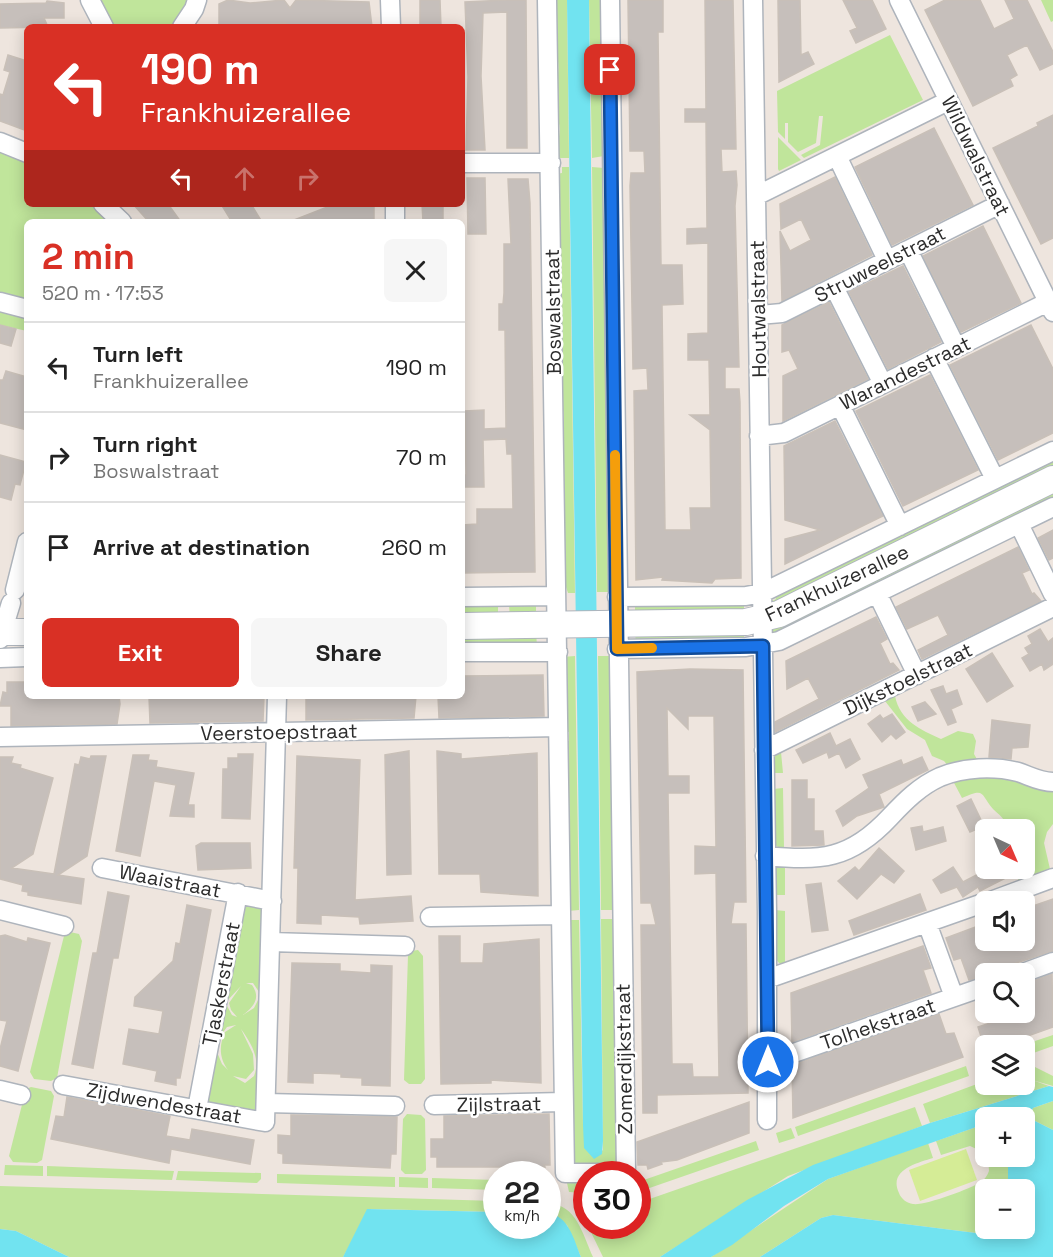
<!DOCTYPE html>
<meta charset="utf-8">
<style>
:root{--surface:#fff;--page:#f6f6f6;--text:#222;--muted:#767676;--line:#e0e0e0;--accent:#d93025}
body{margin:0;font-family:"Space Grotesk",sans-serif;background:var(--page);color:var(--text);height:100vh;display:flex;flex-direction:column;font-size:22px;white-space:nowrap}
*{box-sizing:border-box;margin:0}
p{font-size:20px;color:var(--muted)}
.icon{flex:none;width:33px;height:33px;fill:none;stroke:currentColor;stroke-width:2;stroke-linecap:round;stroke-linejoin:round}
.map{position:relative;flex:1;overflow:hidden}
.panel{position:absolute;left:24px;top:219px;width:441px;height:480px;display:flex;flex-direction:column;background:var(--surface);border-radius:9px;box-shadow:0 3px 15px #0003}
.panel>*{flex:none}
.top-card{position:absolute;left:24px;top:24px;width:441px;height:183px;border-radius:9px;box-shadow:0 3px 15px #0003;background:#d93025;color:#fff;overflow:hidden}
.needle{width:39px;rotate:136deg}
.fabs{position:absolute;left:975px;top:819px;display:grid;gap:12px}
.fabs a{display:grid;place-items:center;width:60px;height:60px;border-radius:9px;background:var(--surface);box-shadow:0 3px 15px #0003;font-size:30px}
.speed{position:absolute;left:483px;top:1161px;display:flex;gap:12px;font-size:30px;font-weight:700;text-align:center}
.speed>*{display:grid;place-content:center;width:78px;height:78px;border-radius:50%;background:var(--surface);box-shadow:0 3px 15px #0003;line-height:1}
.speed small{font-size:15px;font-weight:400}
.speed .limit{border:9px solid #d22;background:#fff;color:#111}
.pin{position:absolute;display:grid;place-items:center;width:51px;height:51px;color:#fff;margin:-26px;border-radius:12px;box-shadow:0 3px 9px #0006}
.me{position:absolute;width:66px;margin:-33px;rotate:0deg;stroke-linejoin:round;filter:drop-shadow(0 0 4px #0008)}
.turn{display:flex;align-items:center;gap:21px;height:126px;padding:0 18px;font-size:27px}
.turn .icon{width:78px;height:78px;stroke-width:2.5}
.turn b{display:block;font-size:42px;line-height:51px}
.lanes{display:flex;align-items:center;height:57px;padding:0 18px;background:#0003;justify-content:center;gap:30px;direction:ltr}
.lanes .off{opacity:.35}
.round{display:grid;place-items:center;flex:none;width:63px;height:63px;border-radius:9px;background:var(--page)}
.headline{display:flex;align-items:center;justify-content:space-between;height:102px;padding:0 18px}
h1{font-size:36px;font-weight:800;line-height:45px;color:var(--accent)}
.cta{display:flex;gap:12px;margin-top:auto;padding:12px 18px}
.cta a{flex:1;height:69px;border-radius:9px;background:var(--accent);color:#fff;font-size:24px;font-weight:800;line-height:69px;text-align:center}
.cta a+a{background:var(--page);color:var(--text)}
ul{padding:0;list-style:none}
li{display:flex;align-items:center;gap:18px;height:90px;padding:0 18px;border-top:2px solid var(--line)}
li div{flex:1}
li b{display:block;font-size:22px}
li em{font-style:normal}
.map>svg:first-child{display:block}
.green{fill:#c0e59b;fill-rule:evenodd}
.pitch{fill:#d5ec96}
.water{fill:#71e3f0}
.building{fill:#c6bfbb;stroke:#c9c0b8;stroke-width:1.5;fill-rule:evenodd}
.lines{fill:none;stroke-linecap:round;stroke-linejoin:round}
.street-casing{stroke:#aeb4bc;stroke-width:21}
.secondary-casing{stroke:#aeb4bc;stroke-width:28}
.street{stroke:#fff;stroke-width:18}
.secondary{stroke:#fff;stroke-width:26}
.route-casing{stroke:#114b97;stroke-width:15}
.route{stroke:#1a73e8;stroke-width:10}
.slow{stroke:#f59e0b;stroke-width:10}
.labels{text-anchor:middle;dominant-baseline:central;stroke-width:5;stroke-linejoin:round;paint-order:stroke}
.street-label{font-size:20px;fill:#2c2c2c;stroke:#fff}
</style>
<div class="map">
<svg width="1053" height="1257" viewBox="0 0 1053 1257">
<rect width="100%" height="100%" fill="#eee5de"/>
<path class="green" d="M94,0H192L175,27H111Z
M557,0H567L569,158H557L555,148C560,140 562,124 556,116C559,108 561,92 555,84C559,76 560,60 555,53L557,24L555,20Z
M589,0H603L604,156L592,158Z
M1041,0H1053V21L1051,22Z
M890,35L923,100L804,158L801,155L820,145L823,116H819L816,143L798,152L788,142V123H785V139L778,132L777,91Z
M778,137L801,160L779,171L778,169Z
M0,152L27,163V204H90L109,222H27V304L0,297Z
M562,167H569L575,593H568L566,587H561L565,556L564,503L561,499L564,493L560,432C565,426 565,409 560,403L562,375L559,370C564,362 564,346 559,339L562,333L559,304C563,298 563,282 558,276L560,247L558,241C562,234 562,218 557,211C562,197 558,186 555,174L562,173Z
M592,167L604,168L611,592H597Z
M0,312L27,318V331L0,325Z
M1053,455V471L774,606L772,601L776,599L773,593Z
M1053,487V503L781,637L778,631L773,633L771,627Z
M536,601V618H510L509,605Z
M744,601V612L635,616V602Z
M462,605H498V614L462,619Z
M635,631L744,632V643L636,645Z
M536,632L537,646H506V642H502L501,646L462,647V633Z
M575,656L579,910L568,911L564,741H569V732H563L562,657Z
M598,656H612L613,910H601Z
M895,696C900,721 921,730 941,739L958,731L973,734L976,741L974,754L978,761L949,767L944,761L932,756L925,740L907,729L885,701Z
M781,752L783,773H773L772,758Z
M987,772L1053,787V824L1047,832L1044,843L1050,869L1018,881L1020,869L1024,868V830L1005,829C1006,818 1000,816 993,809C980,794 986,787 962,798L953,781L941,786V782Z
M783,788L784,847H778L774,844L773,789Z
M779,866L785,867V895H775V868Z
M242,903L262,904L259,992L253,983H246L252,985C261,998 254,1006 243,1015L254,1008L259,998L256,1101L261,1102L257,1112L249,1114V1109L213,1103L212,1107L208,1104L206,1090L210,1091L217,1052L222,1064L228,1070C219,1058 219,1045 225,1032L236,1025L227,1027L221,1035L226,1004L232,1015L237,1017L231,1010L229,1003L241,986L227,1001L243,911ZM241,1029C251,1043 261,1059 254,1076L245,1083L233,1076L246,1079L254,1070L253,1054Z
M775,910L785,911V963H779L775,958Z
M601,919H614L617,1164L581,1168L571,1162L568,920H579L583,1125L603,1151Z
M70,932L79,934L82,941L57,1078L51,1081L34,1079L30,1072L64,936Z
M418,950L423,956L425,1079L421,1084H409L404,1080L408,955L411,951Z
M1053,1035V1046L1025,1056L1023,1045Z
M1031,1065L1053,1076V1086L1032,1080L1049,1086L930,1123L923,1104L985,1081L986,1084H1024L1025,1068Z
M966,1066L969,1076L798,1136L795,1127Z
M31,1087L51,1091L54,1096L42,1160L37,1163L13,1162L9,1156L26,1089Z
M1053,1101V1130L1035,1121L1031,1113L1033,1108Z
M915,1107L922,1126L788,1176L660,1257H603L588,1226H638V1203Z
M407,1114L421,1115L425,1119L426,1170L422,1174H405L401,1170L403,1119Z
M985,1124V1153L970,1146L941,1155L936,1141Z
M791,1128L795,1138L779,1143L776,1133Z
M756,1141L759,1150L638,1192V1182Z
M928,1143L933,1158C917,1163 888,1170 899,1193C901,1199 907,1203 913,1204C924,1206 970,1189 981,1182C985,1179 987,1176 989,1171L988,1157H1008V1189L986,1190V1228L1008,1229L1007,1231L976,1233L833,1215L821,1218L760,1257H711L828,1179Z
M5,1165L43,1166V1176L4,1175Z
M47,1166L174,1171L172,1180L47,1176Z
M178,1171L261,1173V1179L257,1183L176,1180Z
M277,1174L395,1177V1187L277,1183Z
M399,1177L428,1178V1188L399,1187Z
M432,1178L496,1180V1190L432,1188Z
M567,1183H586V1193L569,1192Z
M0,1186L496,1201V1212L371,1209L343,1257H69L16,1231L0,1229Z
M548,1203C577,1205 582,1233 593,1257H581L567,1225L548,1213Z"/>
<path class="pitch" d="M966,1149L977,1180L920,1201L909,1170Z"/>
<path class="water" d="M567,0H589L603,1141L602,1154L594,1159L584,1148L583,1125Z
M1049,1086L1053,1087V1101L1033,1108L1031,1113L1035,1121L1053,1130V1257H760L821,1218L833,1215L976,1233H1004L1008,1229L1024,1228V1190L1008,1189V1157L1024,1156V1118H986L985,1124L828,1179L784,1206L732,1245L711,1257H660L747,1200L813,1165L930,1123Z
M367,1209L496,1212V1226H548V1213C569,1216 574,1240 581,1257H343Z
M0,1229L16,1231L69,1257H0Z"/>
<path class="building" d="M228,0L250,3L284,0L290,8L296,0L369,2L372,27H286V23L219,27V4Z
M420,0H440L441,27H420Z
M506,0H526L527,148H507V12L483,13L481,76L485,150H466L468,77L465,2Z
M628,0H663V32H658L661,265H682L683,304L662,305L665,530H691L690,508H711L710,430L690,415H710L709,360H688V334L708,333V243L687,244V229L707,228L706,122H685V109H706L705,0H733L736,149H721L722,172L736,171L737,185L735,206L739,367H725V389H739L740,402L741,578L715,579L712,583L662,580L663,577L636,580L634,391L648,390L647,368L633,369L630,186L631,173H645L644,151H630Z
M778,0H800L801,55L808,52L814,64L779,82Z
M843,0H872L886,29L856,43L850,31L857,28Z
M945,0H980L994,29L1014,19L1005,0H1027L1053,52V64L1040,70L1027,45L1007,55L1017,75L1010,79L1013,86L973,106L925,10Z
M47,1L64,3V18H44L48,27L0,28V4L46,3Z
M8,55L27,61V131L0,121V94L3,95L10,72L4,70Z
M1053,115V238L1041,244L993,148L1038,126L1037,123Z
M934,128L973,205L892,245L855,167Z
M835,177L872,255L782,301L780,231L790,251L811,240L801,219L781,229L780,204Z
M467,178H485L486,234H468Z
M508,179H528L530,203L535,572L462,573V525L477,524V509H513L512,454H507L506,439L483,440L484,487H462V475H466L465,411L484,410V429L506,428L505,330H499V304H503L504,293V244H511Z
M133,204H168L181,222H149Z
M221,204H251L262,222H232Z
M335,204H374V222H289Z
M422,204H443V222H423Z
M983,226L1021,303L961,332L923,256Z
M903,266L941,342L888,369L849,292Z
M829,302L868,379L783,421V376L798,369L789,350L782,352V325Z
M0,325L16,329L11,346L0,343Z
M1031,325L1053,369V433L998,460L950,365Z
M6,371L27,377V430L0,423V380H3Z
M930,375L978,470L903,506L856,411Z
M835,421L883,516L785,564V539L820,530L785,520L784,446Z
M0,455L26,462L20,485L15,484L11,500L0,497Z
M1053,530V558L1049,560L1038,538Z
M1018,547L1029,570L1022,573L1032,594L1034,593L1041,601L922,659L918,650L948,635L938,615L907,629L896,607Z
M876,617L887,639L880,643L890,664L893,663L899,670L775,732V722L819,699L808,678L787,689L786,661Z
M1040,629L1048,642L1053,638V664L1044,670L1042,664L1030,671L1022,658L1029,654L1025,648L1032,644L1028,636Z
M992,653L1013,686L987,702L966,669Z
M690,669L743,670L746,902H734L731,924H746L748,1093L657,1095V1113H643L641,925H656L651,903H641L637,672ZM667,708L688,729V716H714L716,847L695,846V874L716,873L719,1077H693L692,1064H672L668,793H689V776H668Z
M543,675L544,716L439,718L438,696H462V676Z
M7,682H27V696H119L120,704L117,724L11,726V706H0L3,692L7,693Z
M943,686L946,694L957,690L962,704L951,709L956,722L948,725L931,690Z
M149,696H264L263,721L150,723Z
M306,696H416L414,718L306,720Z
M925,702L936,714L918,721L912,707Z
M892,714L905,732L896,739L891,734L882,742L868,724L880,715L883,719Z
M992,720L1030,725L1028,747L1012,748L1011,759L989,757Z
M830,733L836,746L850,739L860,759L846,768L839,753L829,758L827,752L803,763L796,750Z
M409,751L411,874L387,875L385,755Z
M437,751L461,754V759L537,753L538,896L481,892L480,874H439Z
M238,754H253L250,819L222,818L223,769H228V758H238Z
M133,755H149L148,760L157,761L156,767L194,773L188,805H194V817L170,816L176,785L154,781L140,856L116,851Z
M91,756H106L87,856L58,875L84,879L81,904L28,895V892L22,891L23,885L0,879V757H13L11,763L21,765L20,768L53,778L33,854L12,868L54,874L75,764L79,765L81,757L90,759Z
M297,756L360,760L355,900L411,896L413,921L360,924L359,917L321,915V924L297,923L298,868H294Z
M922,757L928,770L879,794L884,807L857,816L843,826L836,811L869,788L863,775L901,760L903,765Z
M792,780H807V799H814V831H823L824,845L792,846Z
M971,799L984,826L970,832L957,806Z
M922,826L923,832L943,827L946,841L916,850L911,828Z
M201,843H250L251,868L198,870L196,846Z
M879,848L904,871L894,883L881,874L857,899L838,881L855,867L859,871Z
M953,867L963,882L990,868H1025L980,891L978,887L963,897L957,887L941,893L933,880Z
M821,883L828,930L812,932L806,885Z
M108,892L129,896L118,958H113L93,1068L72,1064L93,953H97Z
M920,894L926,910L854,935L849,921Z
M1053,899V951L1016,963L1010,969L969,980L961,958L954,960L946,938L986,923V940H1024V909Z
M187,905L211,910L180,1078H176V1085L155,1081L157,1071L123,1064L129,1029L159,1034L163,1011L134,1006L135,997L173,961L176,943L180,944Z
M5,935L27,942L28,938L50,943L18,1071L0,1066V1049L7,1021L0,1020V936Z
M439,936H460V963H483L484,944L539,939L541,1083L491,1080V1083L441,1084Z
M923,946L931,968L923,970L931,993L792,1042L791,993Z
M292,963L340,964V971L371,973V965L392,966L390,1086L362,1085V1078L341,1077V1074L313,1073V1083L288,1082Z
M1052,974L1053,1027L1000,1046H986L985,1049L978,1027L1024,1012V984Z
M939,1014L946,1034L954,1033L963,1057L793,1118L792,1065Z
M67,1097L170,1116L166,1136L190,1140L192,1129L254,1140L250,1164L171,1149L169,1163L51,1139L56,1116L64,1117Z
M749,1102V1133L677,1160L661,1162L662,1164L648,1169L647,1165H638L637,1142Z
M549,1114L550,1165H544L545,1167H437V1157H431V1139H444V1116Z
M291,1115L397,1117L396,1154H391L390,1168L283,1163V1154L278,1153V1135L291,1136Z"/>
<g class="lines">
<defs>
<path id="street" d="M90,0L104,27
M390,0L391,27
M547,0L565,1173H626L610,0
M753,0L767,912V1120
M899,0L1053,312
M182,27L194,9L197,0
M0,142L27,153
M837,156L887,260
M462,163H551
M756,196L948,101
M103,204L122,222
M395,204V222
M908,250L956,347
M834,287L883,384
M0,302L27,309
M758,315L782,313L1000,204
M934,358L995,479
M840,405L900,526
M759,436L784,433L1048,302
M1019,524L1053,594
M15,590L27,542
M877,593L917,675
M462,597L556,596
M617,597L746,596L762,593L1053,451
M0,639L11,603
M617,649L746,647L779,641L1053,507
M462,652H558
M0,658L27,657
M0,737L558,727
M764,750L1053,607
M765,856C821,861 850,860 890,817C905,801 920,786 940,777C964,767 994,766 1018,772C1030,776 1040,782 1053,782
M102,868L272,901
M988,902L1053,878
M0,910L64,926
M430,917L561,915
M927,923L954,997
M271,942L405,946
M1020,974L1053,962
M767,979L986,902
M768,1062L986,986
M63,1085L265,1122L277,696
M0,1090L21,1095
M266,1103L395,1106
M434,1105L563,1102
M197,1109L238,893"/>
<path id="secondary" d="M462,626L746,622L779,614L803,602L1053,479
M0,632H27"/>
</defs>
<use href="#street" class="street-casing"/>
<use href="#secondary" class="secondary-casing"/>
<use href="#street" class="street"/>
<use href="#secondary" class="secondary"/>
</g>
<g class="lines">
<defs>
<path id="route" d="M610,70L617,649L763,646L768,1062"/>
</defs>
<use href="#route" class="route-casing"/>
<use href="#route" class="route"/>
<path class="slow" d="M615,455L617,649L652,648"/>
</g>
<g class="labels">
<g class="street-label">
<text transform="translate(976 156) rotate(64)">Wildwalstraat</text>
<text transform="translate(880 264) rotate(-27)">Struweelstraat</text>
<text transform="translate(758 309) rotate(-91)">Houtwalstraat</text>
<text transform="translate(553 312) rotate(-91)">Boswalstraat</text>
<text transform="translate(905 373) rotate(-26)">Warandestraat</text>
<text transform="translate(837 583) rotate(-25)">Frankhuizerallee</text>
<text transform="translate(908 679) rotate(-26)">Dijkstoelstraat</text>
<text transform="translate(279 732) rotate(-1)">Veerstoepstraat</text>
<text transform="translate(170 881) rotate(11)">Waaistraat</text>
<text transform="translate(221 984) rotate(-79)">Tjaskerstraat</text>
<text transform="translate(878 1024) rotate(-19)">Tolhekstraat</text>
<text transform="translate(624 1059) rotate(-91)">Zomerdijkstraat</text>
<text transform="translate(164 1103) rotate(10)">Zijdwendestraat</text>
<text transform="translate(499 1104) rotate(-1)">Zijlstraat</text>
</g>
</g>
</svg>
<div class="fabs">
<a><svg class="needle" viewBox="-14 -14 28 28"><path d="M0-13l5 13h-10z" fill="#e53935"/><path d="M0 13l5-13h-10z" fill="#767676"/></svg></a>
<a><svg class="icon" aria-label="sound" viewBox="0 0 24 24"><path d="M4 9h4l5-4v14l-5-4H4zM17 9q2 3 0 6"/></svg></a>
<a><svg class="icon" aria-label="search" viewBox="0 0 24 24"><circle cx="10" cy="10" r="6"/><path d="M15 15l6 6"/></svg></a>
<a><svg class="icon" aria-label="layers" viewBox="0 0 24 24"><path d="M12 4l9 5-9 5-9-5zM3 14l9 5 9-5"/></svg></a>
<a>+</a>
<a>−</a>
</div>
<div class="speed"><div>22<small>km/h</small></div><div class="limit">30</div></div>
<div class="pin" style="left:610px;top:70px;background:#d93025"><svg class="icon" aria-label="arrive" viewBox="0 0 24 24"><path d="M6 21V4h12l-3 4 3 4H6"/></svg></div>
<svg class="me" style="left:768px;top:1062px" viewBox="-20 -20 40 40"><circle r="17" fill="#1a73e8" stroke="#fff" stroke-width="3"/><path d="M0-11L8 9 0 5-8 9z" fill="#fff"/></svg>
<div class="top-card">
<div class="turn"><svg class="icon" aria-label="left" viewBox="0 0 24 24"><path d="M17 20v-9H6M10 6l-5 5 5 5"/></svg><div><b>190 m</b>Frankhuizerallee</div></div>
<div class="lanes"><svg class="icon" aria-label="left" viewBox="0 0 24 24"><path d="M17 20v-9H6M10 6l-5 5 5 5"/></svg><svg class="icon off" aria-label="ahead" viewBox="0 0 24 24"><path d="M12 20V5M6 11l6-6 6 6"/></svg><svg class="icon off" aria-label="right" viewBox="0 0 24 24"><path d="M7 20v-9h11M14 6l5 5-5 5"/></svg></div>
</div>
<section class="panel">
<div class="headline"><div><h1>2 min</h1><p>520 m · 17:53</p></div><a class="round"><svg class="icon" aria-label="close" viewBox="0 0 24 24"><path d="M6 6l12 12M18 6L6 18"/></svg></a></div>
<ul>
<li><svg class="icon" aria-label="left" viewBox="0 0 24 24"><path d="M17 20v-9H6M10 6l-5 5 5 5"/></svg><div><b>Turn left</b><p>Frankhuizerallee</p></div><em>190 m</em></li>
<li><svg class="icon" aria-label="right" viewBox="0 0 24 24"><path d="M7 20v-9h11M14 6l5 5-5 5"/></svg><div><b>Turn right</b><p>Boswalstraat</p></div><em>70 m</em></li>
<li><svg class="icon" aria-label="arrive" viewBox="0 0 24 24"><path d="M6 21V4h12l-3 4 3 4H6"/></svg><div><b>Arrive at destination</b></div><em>260 m</em></li>
</ul>
<div class="cta"><a>Exit</a><a>Share</a></div>
</section>
</div>
